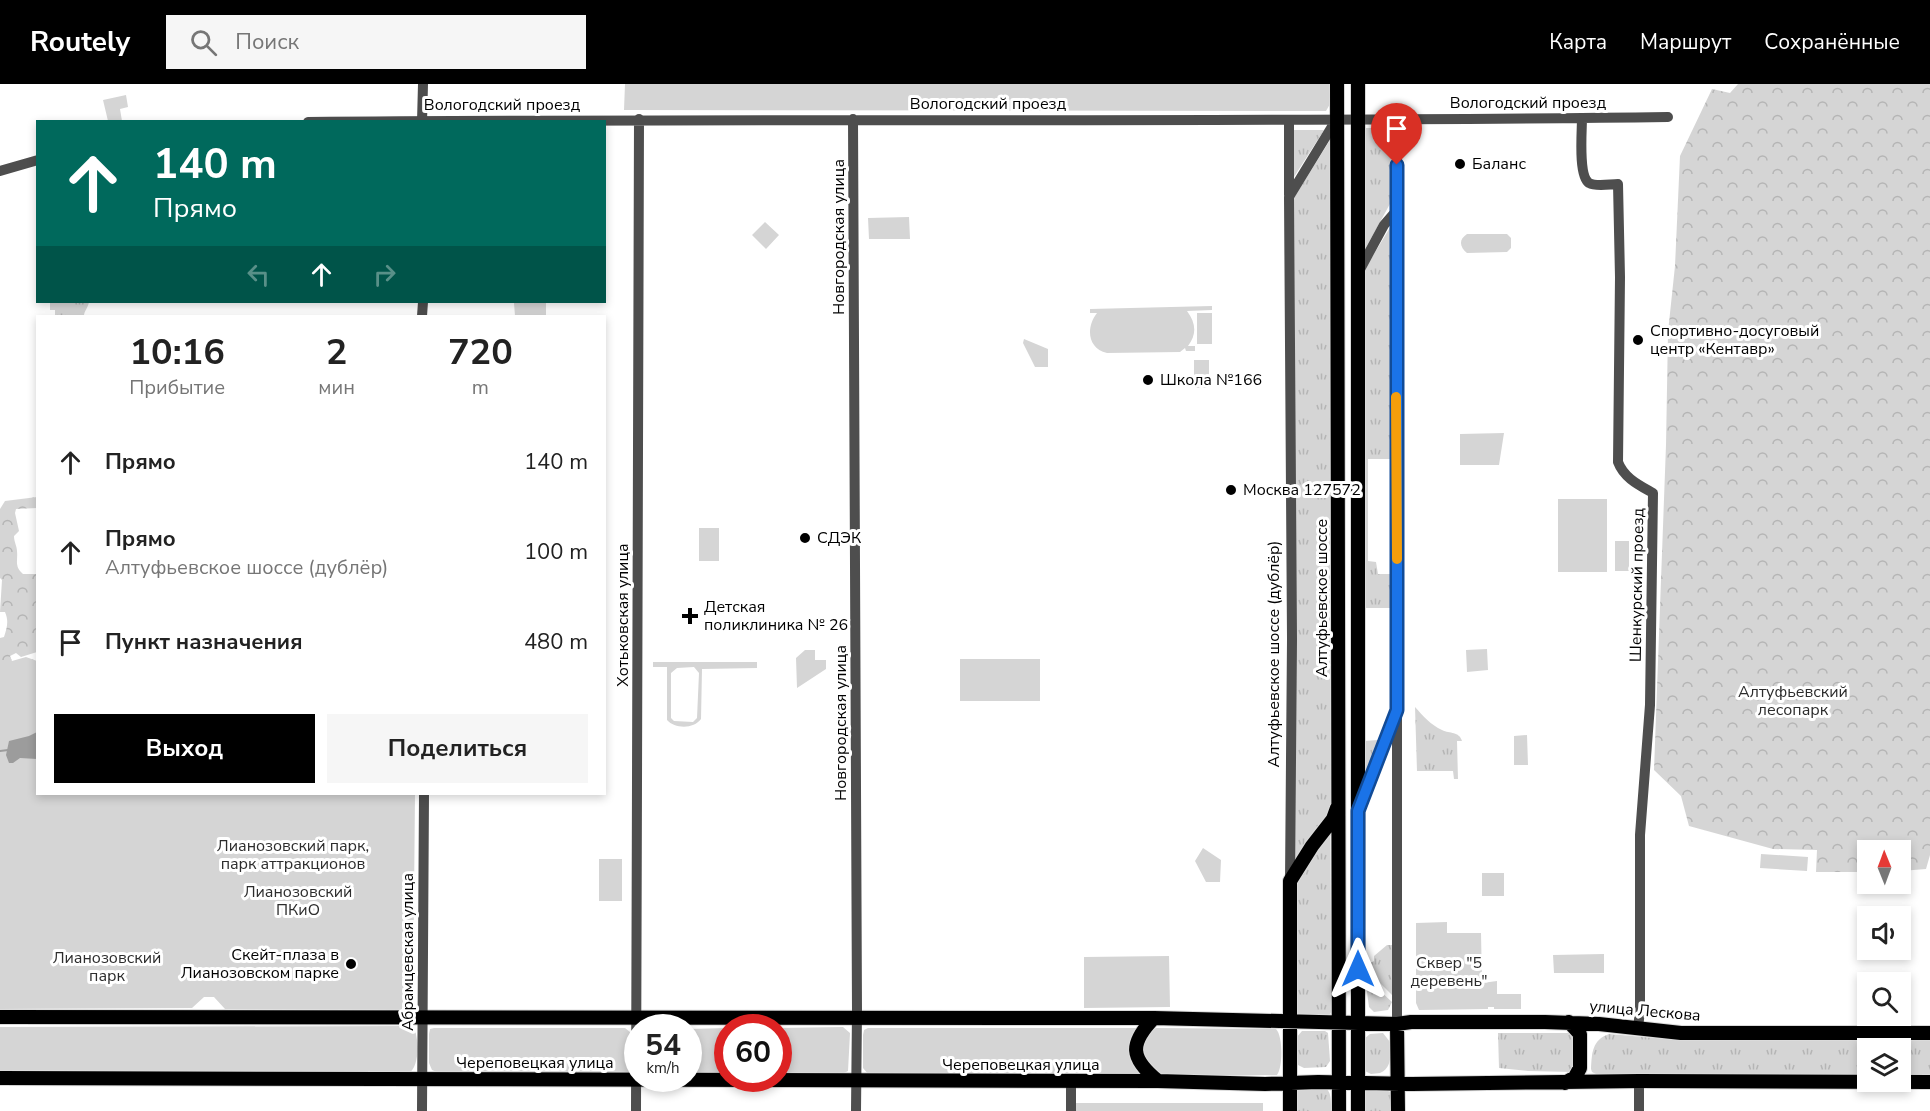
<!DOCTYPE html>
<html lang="ru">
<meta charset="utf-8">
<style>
:root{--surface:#fff;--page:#f6f6f6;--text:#222;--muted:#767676;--accent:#000}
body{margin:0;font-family:"Nunito Sans",sans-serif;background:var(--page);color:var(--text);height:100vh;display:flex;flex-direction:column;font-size:22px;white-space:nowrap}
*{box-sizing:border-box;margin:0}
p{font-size:20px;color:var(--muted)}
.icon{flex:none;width:33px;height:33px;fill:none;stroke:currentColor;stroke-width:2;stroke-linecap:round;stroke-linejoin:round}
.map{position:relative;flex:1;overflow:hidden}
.details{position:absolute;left:36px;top:231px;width:570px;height:480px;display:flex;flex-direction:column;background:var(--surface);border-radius:0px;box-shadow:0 3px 9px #0003}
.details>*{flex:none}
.banner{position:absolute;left:36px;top:36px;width:570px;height:183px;border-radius:0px;box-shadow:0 3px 9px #0003;background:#00695c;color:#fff;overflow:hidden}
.needle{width:39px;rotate:359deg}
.controls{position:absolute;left:1857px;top:756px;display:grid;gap:12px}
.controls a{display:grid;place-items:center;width:54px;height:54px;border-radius:0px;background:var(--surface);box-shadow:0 3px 9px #0003;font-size:30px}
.speed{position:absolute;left:624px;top:930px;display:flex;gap:12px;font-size:30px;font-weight:700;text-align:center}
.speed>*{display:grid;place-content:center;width:78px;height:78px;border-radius:50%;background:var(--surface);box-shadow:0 3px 9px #0003;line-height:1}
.speed small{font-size:15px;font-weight:400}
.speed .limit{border:9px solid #d22;background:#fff;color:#111}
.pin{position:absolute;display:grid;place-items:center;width:51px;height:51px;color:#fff;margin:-62px -26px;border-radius:50% 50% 50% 0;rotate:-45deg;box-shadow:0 0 6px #0007}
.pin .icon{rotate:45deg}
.me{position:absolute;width:66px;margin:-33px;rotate:0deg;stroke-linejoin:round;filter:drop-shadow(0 0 4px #0008)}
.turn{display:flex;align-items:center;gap:21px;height:126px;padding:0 18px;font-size:27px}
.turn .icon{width:78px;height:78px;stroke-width:2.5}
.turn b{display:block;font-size:42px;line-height:51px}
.lanes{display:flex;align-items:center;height:57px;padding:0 18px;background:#0003;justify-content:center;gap:30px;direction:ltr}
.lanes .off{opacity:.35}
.eta{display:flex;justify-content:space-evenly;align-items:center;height:102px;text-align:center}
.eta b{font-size:36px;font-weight:700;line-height:42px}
.button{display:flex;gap:12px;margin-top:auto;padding:12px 18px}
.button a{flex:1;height:69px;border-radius:0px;background:var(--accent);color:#fff;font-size:24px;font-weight:700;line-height:69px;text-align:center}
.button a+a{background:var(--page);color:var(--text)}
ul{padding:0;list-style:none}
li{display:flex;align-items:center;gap:18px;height:90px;padding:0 18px}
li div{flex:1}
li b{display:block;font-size:22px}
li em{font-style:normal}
header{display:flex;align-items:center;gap:36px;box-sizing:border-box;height:84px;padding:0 30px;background:var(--accent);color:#fff}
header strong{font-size:28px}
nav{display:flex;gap:33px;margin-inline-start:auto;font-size:21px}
.search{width:420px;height:54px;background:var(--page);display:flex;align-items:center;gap:15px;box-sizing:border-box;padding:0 21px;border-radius:0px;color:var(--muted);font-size:22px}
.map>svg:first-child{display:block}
.grass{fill:url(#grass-tufts)}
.forest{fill:url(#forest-crowns)}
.park{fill:#d5d5d5;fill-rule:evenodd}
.water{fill:#9c9c9c}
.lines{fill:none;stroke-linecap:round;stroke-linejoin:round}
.stream{stroke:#9c9c9c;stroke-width:2}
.major-casing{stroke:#dbdbdb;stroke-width:16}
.minor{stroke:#4e4e4e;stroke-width:10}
.major{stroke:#000;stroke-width:14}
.route-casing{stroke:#114b97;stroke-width:15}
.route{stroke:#1a73e8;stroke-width:10}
.slow{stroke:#f59e0b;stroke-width:10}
.poi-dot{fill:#000;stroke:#fff;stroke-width:2}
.labels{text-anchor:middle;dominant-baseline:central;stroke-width:6;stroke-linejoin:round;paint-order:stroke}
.street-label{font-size:16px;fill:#000;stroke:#fff}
.poi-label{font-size:16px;fill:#000;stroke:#fff;text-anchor:start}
.park-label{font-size:16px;fill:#2c2c2c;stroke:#fff}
</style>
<header>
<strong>Routely</strong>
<div class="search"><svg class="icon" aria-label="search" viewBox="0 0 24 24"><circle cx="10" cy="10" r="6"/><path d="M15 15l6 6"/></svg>Поиск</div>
<nav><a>Карта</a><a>Маршрут</a><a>Сохранённые</a></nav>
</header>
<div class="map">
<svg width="1930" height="1027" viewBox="0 0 1930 1027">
<defs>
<pattern id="grass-tufts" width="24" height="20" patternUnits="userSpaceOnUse" patternTransform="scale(1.5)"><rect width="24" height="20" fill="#d5d5d5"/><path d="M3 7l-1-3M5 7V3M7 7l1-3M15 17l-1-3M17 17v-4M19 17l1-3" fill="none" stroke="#b5b5b5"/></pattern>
<pattern id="forest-crowns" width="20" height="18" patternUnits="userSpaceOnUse" patternTransform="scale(1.5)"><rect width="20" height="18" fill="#d5d5d5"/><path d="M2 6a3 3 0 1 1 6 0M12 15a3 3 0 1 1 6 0" fill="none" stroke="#b5b5b5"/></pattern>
</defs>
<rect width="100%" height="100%" fill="#fff"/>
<path class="grass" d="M1363,44H1391V118L1363,169Z
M1294,46H1324L1294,93Z
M1330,56L1332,720L1331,727L1295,777L1294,114Z
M1391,142L1392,375H1368V477L1376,478L1378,490H1392V524H1364V657L1378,656L1392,626L1363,699V188Z
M50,218H89C88,224 84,227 84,232H55V226H50Z
M1415,623C1423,632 1431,641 1442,646C1450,650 1459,647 1462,657H1457L1458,695H1454L1453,687H1417Z
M1330,748L1332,927L1328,933L1295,932L1294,798Z
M1387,861H1392V911L1370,889V879L1374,877V872Z
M1365,893L1392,918L1388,926L1374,928L1369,923Z
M1302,947H1325L1328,949L1330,977L1326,983L1304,984L1298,981L1296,954Z
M1383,949L1390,958C1390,970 1393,983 1380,989L1371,990L1363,986L1364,955L1370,950Z
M1498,949H1571L1578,955L1572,988L1528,987L1499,984Z
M1609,950L1679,956H1930V991H1901L1900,964H1868L1867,991H1598L1592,988L1591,985C1592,969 1592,956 1609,950Z
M1300,1003C1325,1003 1332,998 1331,1027H1294L1296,1006Z
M1370,1004L1387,1006L1391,1009L1392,1027H1363L1365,1008Z"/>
<path class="forest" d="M1738,0H1930V771L1926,785L1901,787L1900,766H1868L1867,788H1816L1817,766L1773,765L1689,742L1681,712L1654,686L1666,361L1668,248L1675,182L1680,72L1712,5L1730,9Z
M37,413V424L16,425L15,429L19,447L14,452C14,458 17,462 17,467C18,478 14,482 23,490H37V568L21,573L16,569L10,572L12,577L26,573L37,577V645L0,607V554L4,553C7,544 9,537 5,528H0L2,496L0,494V425L5,417Z"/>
<path class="park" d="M625,0H1330V20L1326,27L624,26Z
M126,11L128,23L120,25L122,37H108L103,16Z
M909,133L910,155H869L868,134Z
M765,138L779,151L766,165L752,151Z
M1467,150H1507L1511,154V164L1507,168L1467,169C1460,163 1458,156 1467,150Z
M546,218V232H515L514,219Z
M1212,222V226L1187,227C1196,239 1197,250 1188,262H1195V267H1186L1185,264L1180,268L1107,269C1087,264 1086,243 1097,229H1090V225Z
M1197,229H1212V260H1197Z
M1024,255L1048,265V283H1035L1023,259Z
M1194,276H1209V304H1194Z
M1504,349L1499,381H1460V350Z
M1558,415H1607V488H1558Z
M699,444H719V477H699Z
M1615,457H1629V487H1615Z
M1487,565L1488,586L1467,588L1466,566Z
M805,566H815V576H826V585L797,604L796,574Z
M960,575H1040V617H960Z
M653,578H757V584L702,585L701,635C694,645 675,645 667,636V583H653ZM694,583L699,589L697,634L693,638L674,637L671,634V589L677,584Z
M0,580H37L38,710H415L413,920L405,926L225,925L214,913H204L192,924L0,925Z
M1527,651L1528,681H1514V652Z
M1203,764L1221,776L1220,798H1206L1195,777Z
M1761,770L1808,773L1807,787L1760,784Z
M599,775H622V817H599Z
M1482,789H1504V812H1482Z
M1447,838V849H1481L1482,899L1497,897V910H1521V925H1494V923H1488V925L1419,926L1416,919V839Z
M1604,870V889H1554L1553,871Z
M1169,872L1170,923L1084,924V873Z
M408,942L414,944C419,955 420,983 408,990L0,986V943Z
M843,943L850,949L848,987L844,989H779V944Z
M434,944H625L630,948L631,985L627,990L439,989L432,986L429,979V950L430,945Z
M727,944V989H689L688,945Z
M868,944H1141L1132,975L1140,990H868L863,984V951L864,946Z
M1156,944L1276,945C1283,952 1283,983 1277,991H1164L1156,988L1141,973C1142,958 1143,952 1156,944Z
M1076,1019H1263V1027H1076Z"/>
<path class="water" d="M37,648V675L20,674L13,679H9L6,671L9,657L29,652Z"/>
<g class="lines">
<path class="stream" d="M0,667L8,666"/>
<defs>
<path id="major" d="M1337,0L1339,1027
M0,933L1154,934L1397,940L1411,938H1545L1599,940L1681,949H1930
M1154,934C1129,960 1130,974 1158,997
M1397,940L1398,1027
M0,994L1158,997L1265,1000L1318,998L1412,1000L1639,997L1930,998
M1565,999L1575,993L1580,984V950L1569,938
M1290,1027V797L1312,762L1333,735L1337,724
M1358,1027V0"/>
</defs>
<use href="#major" class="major-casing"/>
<path class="minor" d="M1582,34C1582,47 1578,92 1589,99C1596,103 1610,100 1618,100L1620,193L1618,378C1624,394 1639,401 1653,409L1650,621L1640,751V927L1638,944
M853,35L857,927L856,1027
M308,38C762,34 1215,39 1668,33
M422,38L423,0
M0,87L38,76
M1289,111V36
M1358,189L1384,141L1397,126
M422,232L423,218
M1361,718L1395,632
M1290,797L1292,555L1289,113L1336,36
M1397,940V35
M1071,997V1027
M1639,997V1027
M422,1027L424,710
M636,1027L639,35"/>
<use href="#major" class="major"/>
</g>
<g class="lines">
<defs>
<path id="route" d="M1358,885V727L1397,626V81"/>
</defs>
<use href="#route" class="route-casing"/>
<use href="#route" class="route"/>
<path class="slow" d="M1396,313L1397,475"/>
</g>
<g class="poi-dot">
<circle cx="1460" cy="80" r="6"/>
<circle cx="1638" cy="256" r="6"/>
<circle cx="1148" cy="296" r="6"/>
<circle cx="1231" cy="406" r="6"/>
<circle cx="805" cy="454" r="6"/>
<path d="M687 523h6v6h6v6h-6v6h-6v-6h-6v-6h6z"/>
<circle cx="351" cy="880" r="6"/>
</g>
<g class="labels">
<g class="street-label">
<text x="1528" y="19">Вологодский проезд</text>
<text x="988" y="20">Вологодский проезд</text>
<text x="502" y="21">Вологодский проезд</text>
<text transform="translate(839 153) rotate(-90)">Новгородская улица</text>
<text transform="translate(1637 501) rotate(-89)">Шенкурский проезд</text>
<text transform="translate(1322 514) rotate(-90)">Алтуфьевское шоссе</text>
<text transform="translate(623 531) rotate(-90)">Хотьковская улица</text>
<text transform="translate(1274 570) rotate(-90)">Алтуфьевское шоссе (дублёр)</text>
<text transform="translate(841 639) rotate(-90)">Новгородская улица</text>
<text transform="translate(408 868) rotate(-90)">Абрамцевская улица</text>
<text transform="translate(1645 927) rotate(5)">улица Лескова</text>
<text x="535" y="979">Череповецкая улица</text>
<text x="1021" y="981">Череповецкая улица</text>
</g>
<g class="poi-label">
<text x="1472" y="80">Баланс</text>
<text x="1650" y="247">Спортивно-досуговый<tspan x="1650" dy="18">центр «Кентавр»</tspan></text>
<text x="1160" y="296">Школа №166</text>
<text x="1243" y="406">Москва 127572</text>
<text x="817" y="454">СДЭК</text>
<text x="704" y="523">Детская<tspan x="704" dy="18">поликлиника № 26</tspan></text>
<text x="339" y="871" text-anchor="end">Скейт-плаза в<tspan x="339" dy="18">Лианозовском парке</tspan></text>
</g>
<g class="park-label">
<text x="1793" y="608">Алтуфьевский<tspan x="1793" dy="18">лесопарк</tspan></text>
<text x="293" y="762">Лианозовский парк,<tspan x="293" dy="18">парк аттракционов</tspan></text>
<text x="298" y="808">Лианозовский<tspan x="298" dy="18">ПКиО</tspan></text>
<text x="107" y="874">Лианозовский<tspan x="107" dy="18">парк</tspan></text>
<text x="1449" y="879">Сквер "5<tspan x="1449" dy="18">деревень"</tspan></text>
</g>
</g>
</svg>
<div class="controls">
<a><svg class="needle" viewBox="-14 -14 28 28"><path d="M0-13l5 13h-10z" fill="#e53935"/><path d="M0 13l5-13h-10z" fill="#767676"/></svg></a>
<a><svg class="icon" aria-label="sound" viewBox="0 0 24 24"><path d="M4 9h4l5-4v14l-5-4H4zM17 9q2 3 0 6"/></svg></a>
<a><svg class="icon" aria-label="search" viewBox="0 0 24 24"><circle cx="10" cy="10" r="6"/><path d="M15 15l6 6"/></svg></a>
<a><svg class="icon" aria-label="layers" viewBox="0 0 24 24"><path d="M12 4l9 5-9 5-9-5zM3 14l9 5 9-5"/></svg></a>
</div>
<div class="speed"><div>54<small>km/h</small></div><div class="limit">60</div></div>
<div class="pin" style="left:1397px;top:81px;background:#d93025"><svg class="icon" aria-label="arrive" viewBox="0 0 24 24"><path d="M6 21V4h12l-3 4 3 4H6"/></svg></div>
<svg class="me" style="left:1358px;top:885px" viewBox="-20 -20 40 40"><path d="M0-17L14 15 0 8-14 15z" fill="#1a73e8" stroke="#fff" stroke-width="4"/></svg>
<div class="banner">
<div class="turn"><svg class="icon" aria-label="ahead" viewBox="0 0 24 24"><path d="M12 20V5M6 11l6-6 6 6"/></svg><div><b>140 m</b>Прямо</div></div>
<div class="lanes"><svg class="icon off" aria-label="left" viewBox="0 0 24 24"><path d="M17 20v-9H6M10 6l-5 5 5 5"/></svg><svg class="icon" aria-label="ahead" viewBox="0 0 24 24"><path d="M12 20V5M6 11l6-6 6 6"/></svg><svg class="icon off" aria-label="right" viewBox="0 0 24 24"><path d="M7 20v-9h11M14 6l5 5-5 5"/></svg></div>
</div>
<section class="details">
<div class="eta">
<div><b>10:16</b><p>Прибытие</p></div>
<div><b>2</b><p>мин</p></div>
<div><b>720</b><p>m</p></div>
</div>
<ul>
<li><svg class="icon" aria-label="ahead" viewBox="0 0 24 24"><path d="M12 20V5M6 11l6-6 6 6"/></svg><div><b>Прямо</b></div><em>140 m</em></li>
<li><svg class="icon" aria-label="ahead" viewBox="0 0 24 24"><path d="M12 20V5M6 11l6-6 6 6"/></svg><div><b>Прямо</b><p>Алтуфьевское шоссе (дублёр)</p></div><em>100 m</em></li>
<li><svg class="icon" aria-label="arrive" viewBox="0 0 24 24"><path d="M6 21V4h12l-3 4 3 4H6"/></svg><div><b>Пункт назначения</b></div><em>480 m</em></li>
</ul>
<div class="button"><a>Выход</a><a>Поделиться</a></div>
</section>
</div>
